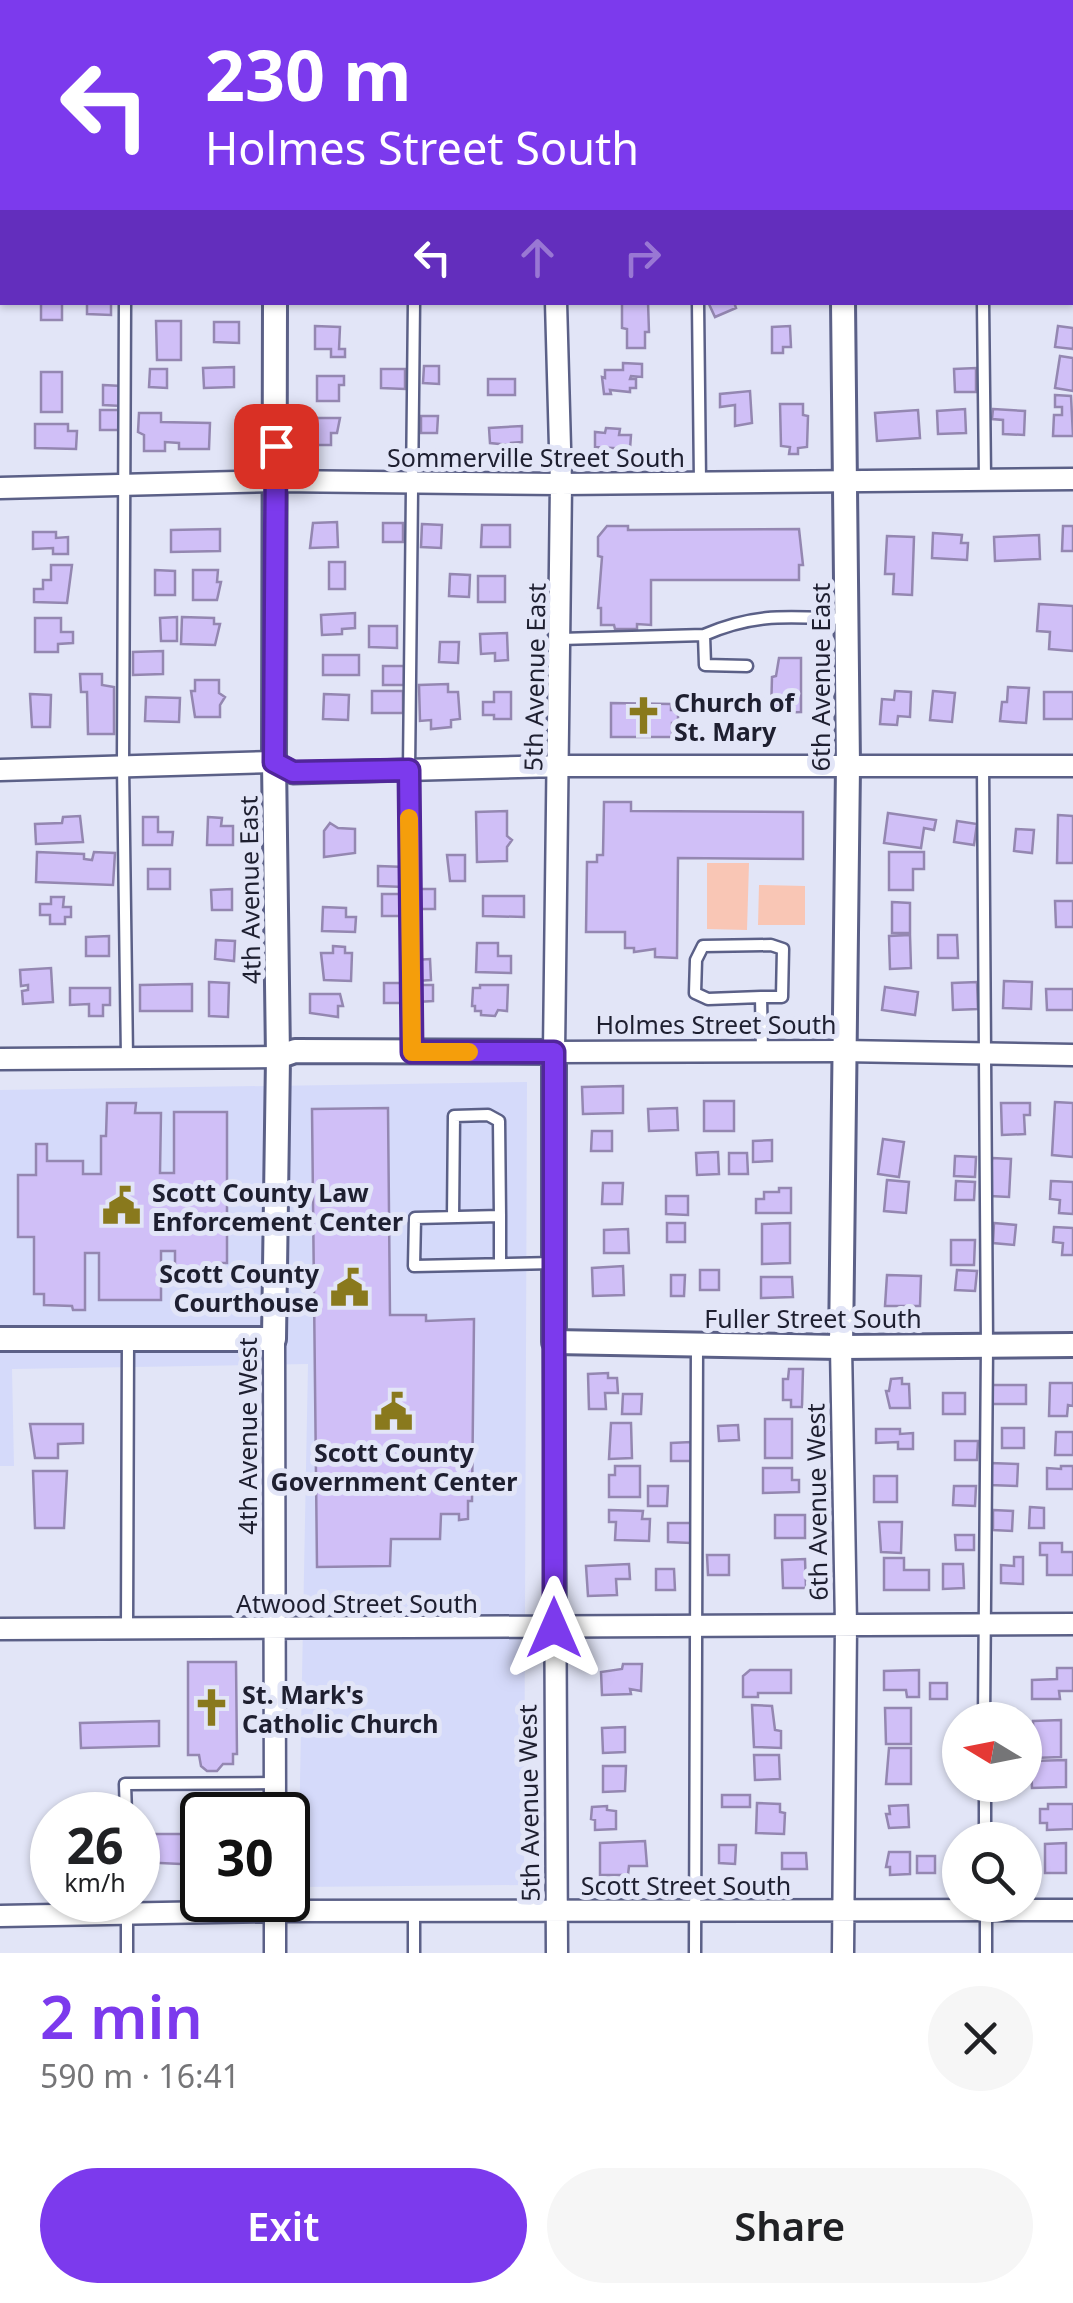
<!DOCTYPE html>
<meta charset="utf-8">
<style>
:root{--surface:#fff;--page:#f6f6f6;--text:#202124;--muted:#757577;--accent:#7c3aed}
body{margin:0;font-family:"Noto Sans",sans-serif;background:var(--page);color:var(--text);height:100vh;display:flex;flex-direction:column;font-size:38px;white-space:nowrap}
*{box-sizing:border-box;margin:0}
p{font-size:32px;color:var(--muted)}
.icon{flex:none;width:55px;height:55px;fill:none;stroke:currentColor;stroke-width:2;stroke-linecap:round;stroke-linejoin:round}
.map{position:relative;height:1953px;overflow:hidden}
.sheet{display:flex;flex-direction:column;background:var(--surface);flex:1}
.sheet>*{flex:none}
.banner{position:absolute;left:0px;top:0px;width:1075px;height:305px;box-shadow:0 2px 8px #0004;background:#7c3aed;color:#fff;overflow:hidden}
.needle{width:65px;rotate:280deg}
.controls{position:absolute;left:942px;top:1702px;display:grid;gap:20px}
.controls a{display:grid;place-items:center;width:100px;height:100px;border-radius:50%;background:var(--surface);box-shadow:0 2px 8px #0004;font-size:50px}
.speed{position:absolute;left:30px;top:1792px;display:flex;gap:20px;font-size:50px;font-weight:700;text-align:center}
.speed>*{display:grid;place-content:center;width:130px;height:130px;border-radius:50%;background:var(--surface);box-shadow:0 2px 8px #0004;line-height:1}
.speed small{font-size:25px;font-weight:400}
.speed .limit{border:5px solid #111;border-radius:15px;background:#fff;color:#111}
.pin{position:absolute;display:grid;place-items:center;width:85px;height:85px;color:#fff;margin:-42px;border-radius:20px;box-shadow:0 5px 15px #0006}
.me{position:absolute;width:110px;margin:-55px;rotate:0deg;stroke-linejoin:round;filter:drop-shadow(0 0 8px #0008)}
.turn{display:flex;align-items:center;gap:35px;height:210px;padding:0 40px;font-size:45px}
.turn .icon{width:130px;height:130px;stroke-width:2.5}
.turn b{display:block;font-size:70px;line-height:85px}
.lanes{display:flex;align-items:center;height:95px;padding:0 40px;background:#0003;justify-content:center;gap:50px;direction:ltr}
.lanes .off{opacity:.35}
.round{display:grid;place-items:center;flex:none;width:105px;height:105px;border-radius:52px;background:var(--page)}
.summary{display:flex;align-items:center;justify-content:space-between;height:170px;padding:0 40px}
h1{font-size:60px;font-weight:600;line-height:75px;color:var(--accent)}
.cta{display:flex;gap:20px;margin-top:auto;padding:20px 40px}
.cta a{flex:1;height:115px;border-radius:60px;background:var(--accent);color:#fff;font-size:40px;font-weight:600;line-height:115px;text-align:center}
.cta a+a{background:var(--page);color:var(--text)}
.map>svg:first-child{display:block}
.built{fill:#d5dafa}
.green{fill:#f9c6b5}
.building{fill:#d0bff7;stroke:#9487b1;stroke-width:2.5}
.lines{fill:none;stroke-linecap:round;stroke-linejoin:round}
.service-casing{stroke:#5b6087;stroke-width:15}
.minor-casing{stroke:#5b6087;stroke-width:25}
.tertiary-casing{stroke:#5b6087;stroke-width:28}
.service{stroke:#fff;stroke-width:10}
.minor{stroke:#fff;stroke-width:20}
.tertiary{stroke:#fff;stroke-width:22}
.route-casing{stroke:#51269a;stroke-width:25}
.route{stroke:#7c3aed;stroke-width:18}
.slow{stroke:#f59e0b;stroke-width:18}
.labels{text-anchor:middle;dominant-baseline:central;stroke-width:10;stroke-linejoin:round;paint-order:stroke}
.street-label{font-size:25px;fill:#1e1f30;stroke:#e2e5f7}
.poi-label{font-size:25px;font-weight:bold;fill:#1e1f30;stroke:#e2e5f7;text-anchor:start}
</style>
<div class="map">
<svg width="1073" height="1953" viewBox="0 0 1073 1953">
<rect width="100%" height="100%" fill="#e2e5f7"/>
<path class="built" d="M527,1082L524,1885L298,1887L308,1364L12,1369L14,1466H0V1090Z"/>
<path class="green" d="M707,863H749L747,930L707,929Z
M759,885L805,886V925H758Z"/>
<path class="building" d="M41,302H62V320H41Z
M87,302H111V315L87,314Z
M648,302L649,332H645V348H627V329L622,328V302Z
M708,302H734L736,308L715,317Z
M156,321H181V360H157Z
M214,322H239V343L214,342Z
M315,326L340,327L339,349H345V357H331V349H315Z
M790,326L791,347H783V353H772V327Z
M1058,326L1073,328V349L1055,347Z
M1060,356L1073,358V391L1055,388Z
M623,363L642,364V377L631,376L630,379H636V388H630V392L610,390L611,394H604L602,377L605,378V370H623Z
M424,366H439V384L423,383Z
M234,367V387L204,388L203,368Z
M976,368V392H955L954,369Z
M150,369H167V388L149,387Z
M381,369H405V389L381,388Z
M41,372H62V412H41Z
M317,376H344V385H339V401H317Z
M488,379H515V395H488Z
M103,385L122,386V406L103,405Z
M750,391L752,423L735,426V405L720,407V394Z
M1055,395L1071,396L1073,436H1053L1054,415H1062V407H1055Z
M780,404H803V415L808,416L807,447L798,448V454H789L790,447L781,446Z
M965,409L966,433L938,434L937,411Z
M993,409L1025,411L1024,435L1003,434V420L992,419Z
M100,410H122V430H100Z
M918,410L920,438L877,441L875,413Z
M139,413H161V422L210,423L209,449H179V443L165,442V451H144V435L138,432Z
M421,416H438L437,433H421Z
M315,418H340L337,433H331V445H311L310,432H315Z
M35,424H68V431H77L76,449L35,448Z
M522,426V442L511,443V445L490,443L489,428Z
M606,428L620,429L619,435H631L630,449L595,447V432L605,433Z
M337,522L338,547L310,548L313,523Z
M383,523H403V542H383Z
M422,524L442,525L441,548L421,547Z
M482,525H510V547H481Z
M607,526H628V530L799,529L803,565H799V580H651V625L637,624V629H615L614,625H601V608H598L602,557L598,556V537Z
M1063,526H1073V551H1062Z
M220,529V551L171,552V530Z
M33,532H56V538L68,537V554H53V548L33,549Z
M933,533L962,535L961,543H968L967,560L932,558Z
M1039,535L1040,559L995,561L994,537Z
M887,536L914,537L912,595L893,594L894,574H885Z
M329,562H345V589H329Z
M51,565H72L67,603L34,602V589H43V580H51Z
M155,570L175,571V595H155Z
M193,570H218L217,582H221L217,600H193Z
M450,574L470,575L469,597L449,596Z
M478,576H505V602H478Z
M1039,604L1073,606V651L1049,649L1050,632L1037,631Z
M355,613V628L342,629V634L322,635L321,615Z
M177,617V641H161L160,618Z
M182,617L214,618V624H220L215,645L181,644Z
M35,618H61V632H73V643L58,644V652H35Z
M369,626H397V648L369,647Z
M507,633L508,660L495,661V653L481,654L480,634Z
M440,642H459L458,663L439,662Z
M163,651V674L133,675V652Z
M323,655H359V675H323Z
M779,658H801V712L771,713L772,677L776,676Z
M383,666H404V685H383Z
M80,674H102V685L114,687V734H88L87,692H81Z
M195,680H219V693L225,697L220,705V717H195L191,691H195Z
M448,684V692H458L460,719L451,720V727L431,729V720L420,721L419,685Z
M1008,687L1029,688L1026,723L1000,721L1002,702H1007Z
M372,691H403V713H372Z
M895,691L911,692L910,717L898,716L897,725L880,724L882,699L894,700Z
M933,691L955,693L952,722L930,720Z
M494,692H511V719H494V715H483V702H494Z
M1044,692H1073V719H1044Z
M30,694L51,695L50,727H32Z
M324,694L349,695L348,720L323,719Z
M146,697L180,698L179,722L145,721Z
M611,703L671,704V710H678V723H672V737H611Z
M604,802H631V811L803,812V859L678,858L677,958L655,957V949L634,952V948H625V932H586L587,862H597V855H603Z
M507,811V836L512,840L507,847V861L477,862L476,812Z
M888,813L936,820L934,830L924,828L921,848L884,843Z
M1058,815L1073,816V863H1057Z
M80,816L83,842L36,844L35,824L62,823L63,817Z
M143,817H158V832H173L172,845H143Z
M208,817L222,818L221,826H233V845H207Z
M957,821L977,824L974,845L954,842Z
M330,823L338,828L355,829V853L324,857V831Z
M1016,829L1034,830L1032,853L1014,851Z
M37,852L84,854V859L92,860L94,852L115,853L113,885L36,882Z
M889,852H924V869H913V890H889Z
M447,855H465V881H450Z
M378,866L405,867L404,887L378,886Z
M148,869H170V889H148Z
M232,889V910H212L211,890Z
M418,889H435V909H418Z
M382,894H404V916H382Z
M483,896H524V917L483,916Z
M51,897H64L63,907H71V917H65V924H50V915H40V904H51Z
M1055,901H1073V927H1056Z
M892,902L910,903V933H892Z
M323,907L346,908V917H356L355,932L322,931Z
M910,935L911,968L890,969L889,936Z
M938,935H957L958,958H938Z
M109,936V956H86V937Z
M216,940L235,941L234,961L215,959Z
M477,943H498V956H511V973L476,972Z
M333,946L345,947V953H352L351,981L324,980L321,953H333Z
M430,959L431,980L416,981L415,960Z
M51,968L53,1002L23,1004L22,991L28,990V985L21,986L20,970Z
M1004,981L1032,982L1031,1009L1003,1008Z
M209,982L229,983L228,1017L209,1016Z
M977,982L978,1009L953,1010L952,983Z
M384,983H405V1003H384Z
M192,984V1011H140V985Z
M417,985H433V1001L417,1002Z
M480,985H508L507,1011L498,1010L495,1016L481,1015V1011H475V1006H472L473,988H480Z
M885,987L918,992L915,1015L882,1010Z
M70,988H110V1005H103V1016H89V1004L70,1005Z
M1046,989H1073V1010H1047Z
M310,994H340L343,1006H338V1017L310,1013Z
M623,1086V1113L583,1114L582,1087Z
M704,1101H734V1131H704Z
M1055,1102L1073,1103V1157L1052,1155Z
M107,1103H136L135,1113H161L160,1173H174V1112H227V1263H218V1274H186V1279H175V1251H161V1300H99V1253H85V1310H73L72,1306L44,1305V1294H34V1237H18V1175H36V1144H47V1161H83V1174H101V1136H106Z
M1001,1103H1030V1115H1024L1025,1134L1002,1135Z
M388,1108L390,1315H426V1321L474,1319L472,1501H468V1519L459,1520V1514H441L440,1539H391L390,1566L317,1567L312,1109Z
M677,1108L678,1130L649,1131L648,1109Z
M592,1131H612V1151H591Z
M883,1139L904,1142L899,1177L878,1174Z
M772,1140V1161L753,1162V1141Z
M718,1152L719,1174L697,1175L696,1153Z
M729,1153H747L748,1174H729Z
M955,1156L976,1157L975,1177L954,1176Z
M992,1158L1011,1159L1009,1197L990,1196Z
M887,1180L909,1182L906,1213L884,1211Z
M956,1181L975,1182L974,1200H955Z
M1051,1181L1073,1182V1214L1059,1213L1060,1200L1050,1199Z
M603,1183H623L622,1204H602Z
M779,1188H791V1213H756V1199H764V1192H779Z
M666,1196H688V1215L666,1214Z
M667,1223H685V1242H667Z
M790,1223V1263L762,1264V1224Z
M994,1223L1016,1225L1014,1245L993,1243Z
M1054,1227L1073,1228V1255H1062L1063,1243L1053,1242Z
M628,1229L629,1253H604V1230Z
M951,1240H975L974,1265H951Z
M623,1266L624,1295L593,1296L592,1268Z
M700,1270H719V1290H700Z
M957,1270L977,1271L975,1291L955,1290Z
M671,1275H685L684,1296H671Z
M887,1275L921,1276L920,1306H885Z
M761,1277H792L793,1297L761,1298Z
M789,1369H803L802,1407H791V1400H783V1379H788Z
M608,1373V1378H617L618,1393H605L606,1409H589L588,1374Z
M902,1378V1384H909L910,1408H890L886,1391H889L891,1379Z
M1050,1383H1073V1406L1068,1405L1067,1416H1049Z
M990,1385H1026V1404H990Z
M943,1393H965V1414H943Z
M623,1394H642L641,1414H622Z
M765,1419H792V1458H765Z
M611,1423H631L632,1458L609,1459Z
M30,1424H83V1443L58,1444V1458H35Z
M738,1425L739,1440L719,1441L718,1426Z
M1002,1428H1024V1448H1002Z
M876,1429H900V1434L913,1433V1449H898V1442L876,1443Z
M1056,1432H1073V1455H1055Z
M955,1441H978L977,1460H955Z
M691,1442L692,1461H671V1443Z
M990,1463L1018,1464L1017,1486L989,1485Z
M615,1466H640V1497H609V1475H615Z
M1061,1466H1073V1489H1047V1468L1061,1469Z
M763,1468H792V1480H799V1492L763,1493Z
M33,1471H67L64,1528H35Z
M874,1476H897V1502H874Z
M648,1486H668L667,1506H648Z
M954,1486H976L975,1506L953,1505Z
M1030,1507L1044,1508V1528H1029Z
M609,1510L643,1511L642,1519H650L649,1541L615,1540L616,1522H609Z
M993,1510L1013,1511L1012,1531L993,1530Z
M775,1515H805V1538H775Z
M879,1522H902L901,1553L881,1552Z
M668,1523H691V1543L668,1542Z
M955,1535H974V1550H956Z
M1040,1543H1062V1552H1073V1575H1047V1555H1040Z
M707,1555H729V1575H708Z
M1014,1557H1023V1584L1001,1583V1565L1014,1566Z
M884,1558H904V1570H929V1590H884Z
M805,1559L806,1588H783L782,1560Z
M629,1564L630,1579H616L617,1595L588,1596L586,1566Z
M943,1564H963L964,1588L943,1589Z
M656,1569H674L675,1590H656Z
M188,1662H236L237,1754H233V1764H223L217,1771H207L201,1766L199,1755H188Z
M623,1664H642L641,1691L630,1689L631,1694L602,1695L601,1672L622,1669Z
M1057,1668H1073V1691H1059L1060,1699H1032V1680L1057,1679Z
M750,1670H791V1693H758V1697H743V1676Z
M919,1670V1697H907L906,1690H884V1671Z
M930,1683H947V1699H930Z
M752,1705L772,1706L775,1730L781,1731V1748L754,1747Z
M885,1708H911V1744H886Z
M1061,1720V1757L1034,1758L1033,1721Z
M159,1721V1746L81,1748L80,1723Z
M625,1727V1752L603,1753L602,1728Z
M889,1748H911V1784H886Z
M754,1755H779L780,1779L755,1780Z
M1066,1760V1787L1032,1788L1031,1761Z
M603,1766H626L625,1791L603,1792Z
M722,1795H750V1807H722Z
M757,1803L780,1804V1812L785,1813L784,1834L756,1833Z
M1048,1804H1073V1829L1047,1830V1823H1040V1809H1048Z
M908,1805L909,1827L889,1828L886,1814H890L889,1806Z
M607,1806V1810L616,1811V1829L595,1830V1820L591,1819L592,1807Z
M202,1830V1865L139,1862V1834H186V1831Z
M645,1841L647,1866H629L628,1875H600V1843Z
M1066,1843V1873H1045V1844Z
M719,1845H736L735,1864L719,1863Z
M889,1852H910V1874L890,1875V1867H886Z
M782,1853H806L807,1869H782Z
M917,1856H935V1873H917Z"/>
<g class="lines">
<defs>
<path id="service" d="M125,0V2
M416,0V2
M697,2V0
M988,2V0
M125,302L123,766L127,1058
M698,302L700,482
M983,302L985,479
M560,639L704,635
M747,666L705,665L704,635C757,612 790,617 846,619
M983,766L987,1346L984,1720
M761,997L708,999L695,993L696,960L703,946L771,945L783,949L782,997H761L762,1050
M412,1051L409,770L414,302
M453,1217L454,1116L488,1115L499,1121L500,1216L415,1218L414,1266L553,1263
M500,1264V1216
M127,1628L128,1340
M985,1785V1840
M126,1815L125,1784L275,1783
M127,1900V1953
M414,1953V1911
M695,1953L697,1344
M986,1953V1909"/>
<path id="minor" d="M557,2V0
M841,2V0
M556,302L561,484L554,1052L842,1051L1073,1055
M0,488L276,481L561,484L1073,479
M0,770L274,762L293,773L559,766H1073
M0,1059L278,1057
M274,1339L275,1815
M554,1342L557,1953
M841,1347L846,1625L843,1953
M0,1629L1073,1624
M0,1916L275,1911L1073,1910
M275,1953V1900"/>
<path id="tertiary" d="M274,0V2
M1072,193H1073
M0,197H2
M278,1057L295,1051L554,1052V1342L841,1347L1073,1345
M0,1339H274L278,1057L274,762L275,302
M841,1347L848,766L843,302"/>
</defs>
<use href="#service" class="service-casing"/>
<use href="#minor" class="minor-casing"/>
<use href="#tertiary" class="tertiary-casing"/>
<use href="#service" class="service"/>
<use href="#minor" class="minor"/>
<use href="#tertiary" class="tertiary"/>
</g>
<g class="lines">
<defs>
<path id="route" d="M276,446L274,762L293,772L409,770L412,1052H554V1628"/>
</defs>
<use href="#route" class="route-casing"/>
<use href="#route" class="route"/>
<path class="slow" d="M409,818L412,1052H469"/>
</g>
<defs>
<symbol id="church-bare" viewBox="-9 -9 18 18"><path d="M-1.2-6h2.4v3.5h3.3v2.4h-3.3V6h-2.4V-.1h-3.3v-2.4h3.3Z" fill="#89791d" stroke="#e2e5f7" stroke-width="2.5" paint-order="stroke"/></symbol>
<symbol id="civic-bare" viewBox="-9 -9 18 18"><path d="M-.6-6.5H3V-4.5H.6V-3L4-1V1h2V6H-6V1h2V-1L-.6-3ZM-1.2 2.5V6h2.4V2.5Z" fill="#89791d" stroke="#e2e5f7" stroke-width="2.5" paint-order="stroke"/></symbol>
</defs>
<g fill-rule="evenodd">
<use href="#church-bare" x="616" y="688" width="55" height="55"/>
<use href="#civic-bare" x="94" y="1178" width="55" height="55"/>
<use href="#civic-bare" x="322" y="1260" width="55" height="55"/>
<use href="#civic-bare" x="366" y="1384" width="55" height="55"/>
<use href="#church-bare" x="184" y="1680" width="55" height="55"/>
</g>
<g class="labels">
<g class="street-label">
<text x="536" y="457">Sommerville Street South</text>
<text transform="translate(534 677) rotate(-89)">5th Avenue East</text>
<text transform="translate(820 677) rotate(-90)">6th Avenue East</text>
<text transform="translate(249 890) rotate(-91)">4th Avenue East</text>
<text x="716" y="1024">Holmes Street South</text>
<text x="813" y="1318">Fuller Street South</text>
<text transform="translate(247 1436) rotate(-90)">4th Avenue West</text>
<text transform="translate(816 1502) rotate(-91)">6th Avenue West</text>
<text x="357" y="1603">Atwood Street South</text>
<text transform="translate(528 1803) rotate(-91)">5th Avenue West</text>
<text x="686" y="1885">Scott Street South</text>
</g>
<g class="poi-label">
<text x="674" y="702">Church of<tspan x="674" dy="29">St. Mary</tspan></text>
<text x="152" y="1192">Scott County Law<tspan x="152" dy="29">Enforcement Center</tspan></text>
<text x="319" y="1273" text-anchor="end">Scott County<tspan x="319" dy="29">Courthouse</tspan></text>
<text x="394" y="1452" text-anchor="middle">Scott County<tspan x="394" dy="29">Government Center</tspan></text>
<text x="242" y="1694">St. Mark's<tspan x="242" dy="29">Catholic Church</tspan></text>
</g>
</g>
</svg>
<div class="controls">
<a><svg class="needle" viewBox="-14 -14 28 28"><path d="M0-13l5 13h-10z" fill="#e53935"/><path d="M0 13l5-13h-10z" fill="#757577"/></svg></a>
<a><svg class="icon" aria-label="search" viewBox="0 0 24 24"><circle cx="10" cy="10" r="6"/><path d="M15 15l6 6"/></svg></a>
</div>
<div class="speed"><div>26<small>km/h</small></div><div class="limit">30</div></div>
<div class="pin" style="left:276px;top:446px;background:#d93025"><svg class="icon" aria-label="arrive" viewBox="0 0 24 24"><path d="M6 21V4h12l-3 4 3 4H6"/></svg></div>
<svg class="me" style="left:554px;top:1628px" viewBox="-20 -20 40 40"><path d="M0-17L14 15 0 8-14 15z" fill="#7c3aed" stroke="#fff" stroke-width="4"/></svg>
<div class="banner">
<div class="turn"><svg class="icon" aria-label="left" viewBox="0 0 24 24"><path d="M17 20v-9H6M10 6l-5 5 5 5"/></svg><div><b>230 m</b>Holmes Street South</div></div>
<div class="lanes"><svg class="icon" aria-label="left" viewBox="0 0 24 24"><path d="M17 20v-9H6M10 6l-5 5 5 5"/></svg><svg class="icon off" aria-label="ahead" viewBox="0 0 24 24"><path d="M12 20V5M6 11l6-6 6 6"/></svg><svg class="icon off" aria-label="right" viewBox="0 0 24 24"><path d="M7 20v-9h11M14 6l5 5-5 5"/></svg></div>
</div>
</div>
<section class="sheet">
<div class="summary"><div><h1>2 min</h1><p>590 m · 16:41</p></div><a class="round"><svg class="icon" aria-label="close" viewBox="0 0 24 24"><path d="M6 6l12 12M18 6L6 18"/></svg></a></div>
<div class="cta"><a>Exit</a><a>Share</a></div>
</section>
